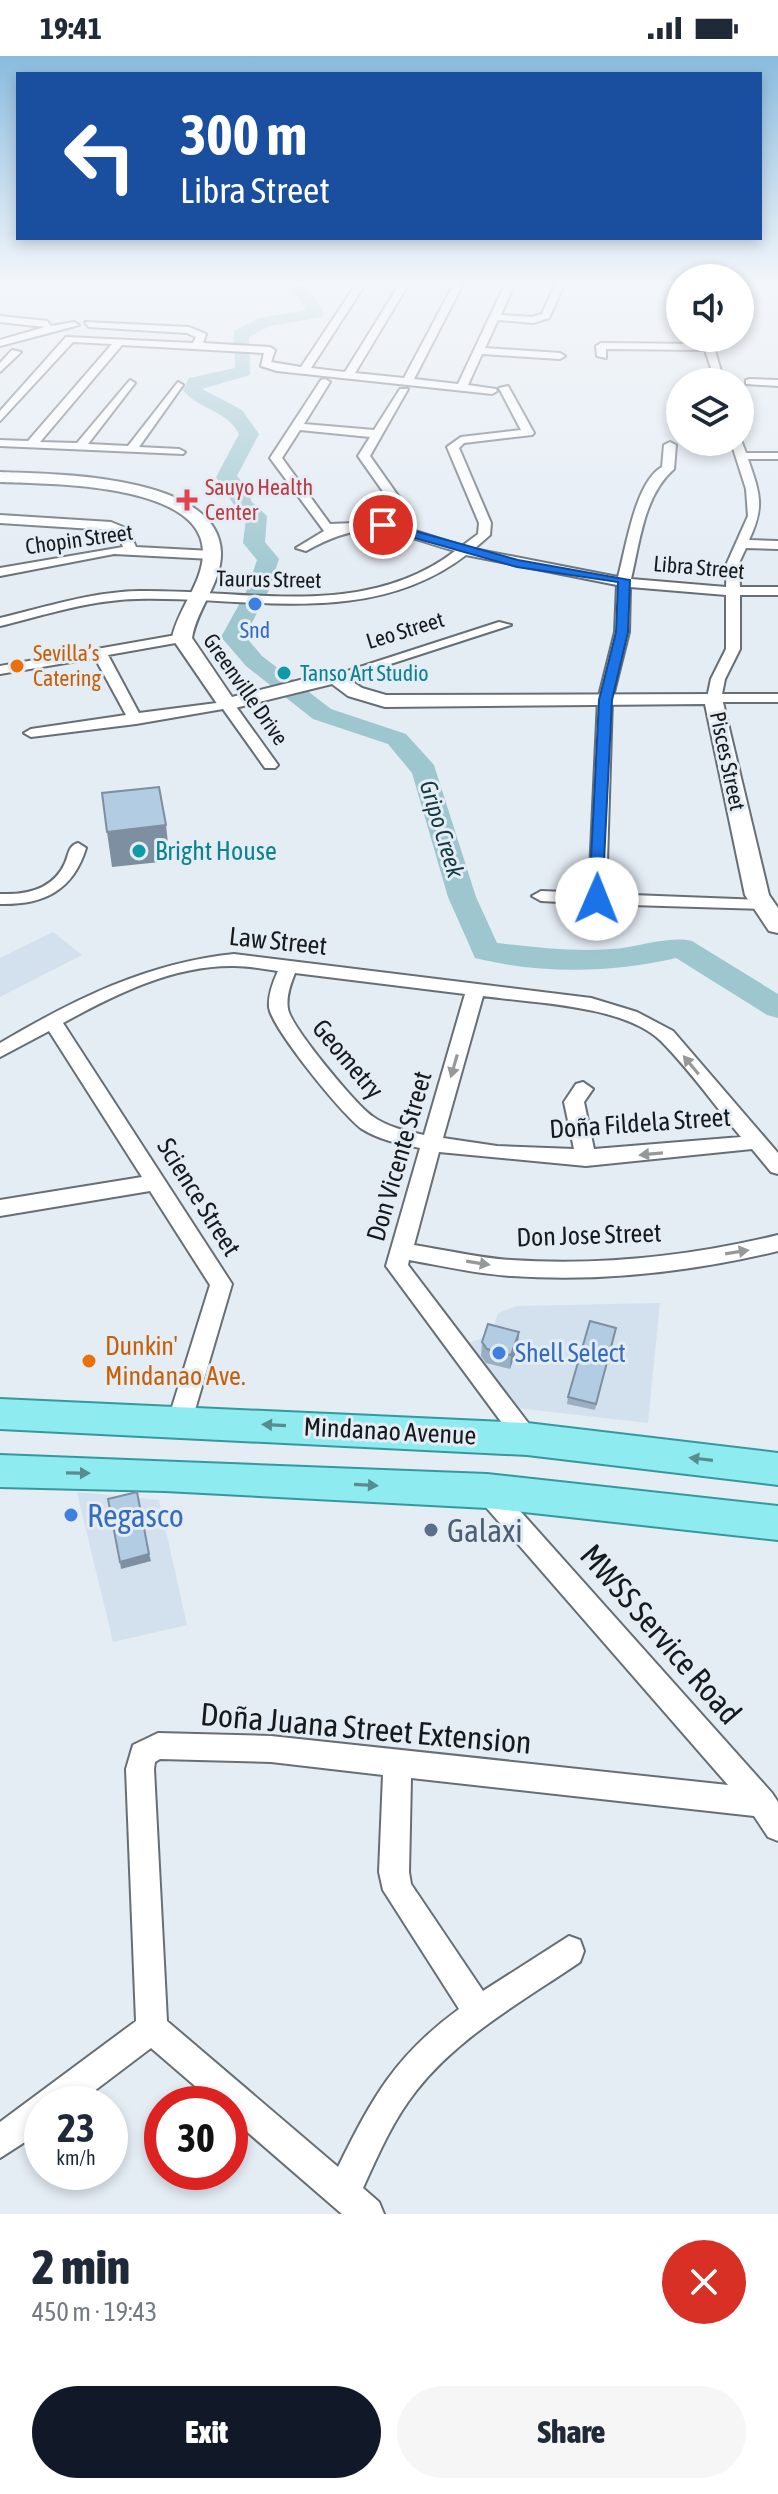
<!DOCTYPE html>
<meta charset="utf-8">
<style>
:root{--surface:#fff;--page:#f6f6f7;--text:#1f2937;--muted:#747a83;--accent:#111827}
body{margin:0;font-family:"Asap Condensed",sans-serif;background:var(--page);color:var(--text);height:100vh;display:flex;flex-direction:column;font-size:30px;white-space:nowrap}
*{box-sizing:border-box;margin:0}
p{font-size:26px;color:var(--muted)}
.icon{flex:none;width:44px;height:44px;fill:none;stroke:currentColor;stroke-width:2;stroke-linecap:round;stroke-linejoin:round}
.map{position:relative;height:2158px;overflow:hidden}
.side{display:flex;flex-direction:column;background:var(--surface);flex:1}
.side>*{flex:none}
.guide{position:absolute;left:16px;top:16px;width:746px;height:168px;border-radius:0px;box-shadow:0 4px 12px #0003;background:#1a4fa0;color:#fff;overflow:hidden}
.fabs{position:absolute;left:666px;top:208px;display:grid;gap:16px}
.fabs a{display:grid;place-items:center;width:88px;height:88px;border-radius:50%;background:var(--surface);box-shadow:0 4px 12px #0003;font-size:40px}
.speed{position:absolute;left:24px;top:2030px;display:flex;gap:16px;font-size:40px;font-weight:700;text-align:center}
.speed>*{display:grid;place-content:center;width:104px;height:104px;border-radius:50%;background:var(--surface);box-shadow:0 4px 12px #0003;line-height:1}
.speed small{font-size:20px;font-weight:400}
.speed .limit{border:12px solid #d22;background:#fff;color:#111}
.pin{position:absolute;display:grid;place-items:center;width:68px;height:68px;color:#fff;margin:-34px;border:4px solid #fff;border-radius:50%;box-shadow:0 2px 8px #0007}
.me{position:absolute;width:88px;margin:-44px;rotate:1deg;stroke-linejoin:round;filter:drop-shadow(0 0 6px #0008)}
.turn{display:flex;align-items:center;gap:28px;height:168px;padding:0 32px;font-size:36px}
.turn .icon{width:104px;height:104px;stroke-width:2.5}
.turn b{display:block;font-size:56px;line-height:68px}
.round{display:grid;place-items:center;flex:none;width:84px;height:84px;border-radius:42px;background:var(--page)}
.head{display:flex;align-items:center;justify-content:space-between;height:136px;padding:0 32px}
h1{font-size:48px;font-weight:800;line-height:60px}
.button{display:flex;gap:16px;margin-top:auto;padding:16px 32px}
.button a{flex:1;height:92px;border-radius:48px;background:var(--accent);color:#fff;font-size:32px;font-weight:800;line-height:92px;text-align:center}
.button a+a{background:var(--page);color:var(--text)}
.status{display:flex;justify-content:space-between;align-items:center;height:56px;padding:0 40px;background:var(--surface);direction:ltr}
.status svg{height:22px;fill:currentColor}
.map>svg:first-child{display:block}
.built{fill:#d3e1ee}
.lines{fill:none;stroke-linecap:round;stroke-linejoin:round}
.river{fill:#9ec6cf;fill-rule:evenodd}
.street-casing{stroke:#676f75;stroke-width:4}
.secondary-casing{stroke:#676f75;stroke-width:4}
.primary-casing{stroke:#34999f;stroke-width:4}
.street{fill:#fff;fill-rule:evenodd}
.secondary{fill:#fff;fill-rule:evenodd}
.primary{fill:#8eebef;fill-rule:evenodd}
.wall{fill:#99afc4}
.shaded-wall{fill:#7d8fa0}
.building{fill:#b2cce4;stroke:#7d8fa0;stroke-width:2}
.oneway{fill:#979899}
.oneway2{fill:#588d90}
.route{fill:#1a73e8;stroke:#114b97;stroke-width:2}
.health-dot{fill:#e0444e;stroke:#e4ecf4;stroke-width:3}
.shop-dot{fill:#3f7fe0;stroke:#e4ecf4;stroke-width:3}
.food-dot{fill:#e8710a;stroke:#e4ecf4;stroke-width:3}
.culture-dot{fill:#0f9aa8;stroke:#e4ecf4;stroke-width:3}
.service-dot{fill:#5c6f8a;stroke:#e4ecf4;stroke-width:3}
.labels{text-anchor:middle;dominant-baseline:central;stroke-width:6;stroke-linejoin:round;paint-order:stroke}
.far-health-label{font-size:22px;fill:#be3a42;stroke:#e4ecf4;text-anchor:start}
.far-street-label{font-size:22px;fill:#171a1d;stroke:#e4ecf4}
.far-shop-label{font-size:22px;fill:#366cbe;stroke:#e4ecf4}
.far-food-label{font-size:22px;fill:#c56008;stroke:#e4ecf4;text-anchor:start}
.far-culture-label{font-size:22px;fill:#0d838f;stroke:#e4ecf4;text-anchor:start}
.far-water-label{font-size:24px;font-style:italic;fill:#143a41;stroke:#e4ecf4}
.culture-label{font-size:26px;fill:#0d838f;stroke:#e4ecf4;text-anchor:start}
.street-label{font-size:26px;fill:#171a1d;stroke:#e4ecf4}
.food-label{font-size:26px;fill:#c56008;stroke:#e4ecf4;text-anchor:start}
.shop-label{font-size:26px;fill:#366cbe;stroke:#e4ecf4;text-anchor:start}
.near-shop-label{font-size:32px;fill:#366cbe;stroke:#e4ecf4;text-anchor:start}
.near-service-label{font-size:32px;fill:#4e5e75;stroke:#e4ecf4;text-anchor:start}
.near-street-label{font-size:32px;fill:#171a1d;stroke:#e4ecf4}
</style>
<div class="status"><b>19:41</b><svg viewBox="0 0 49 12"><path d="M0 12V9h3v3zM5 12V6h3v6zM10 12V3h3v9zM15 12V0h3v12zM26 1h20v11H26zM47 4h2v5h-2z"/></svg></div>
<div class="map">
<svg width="778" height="2158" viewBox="0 0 778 2158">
<rect width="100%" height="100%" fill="#e4ecf4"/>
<path class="built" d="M53,876L82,899L0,941V902Z
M660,1247L648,1367L508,1351L463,1289L491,1279L498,1257L517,1250Z
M77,1436L159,1444L187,1569L113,1586Z"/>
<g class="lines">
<path class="river" d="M287,224H303L324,257L322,261L270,270L249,281L250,319L202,333L242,354L259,378L237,420L249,434L251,445L267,460L265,486L279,503L268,536L245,580L262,600L331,653L406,678L434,709L476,841L497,887C535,891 573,896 611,893C636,892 668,879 692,885L778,938V962L767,959L676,902C613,917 539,918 475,902L448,841L412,717L388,688L313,663L246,610L221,581L246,536L257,504L243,487L246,462C232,450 227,436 216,421L239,378C226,353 200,355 183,334L189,322L235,312L234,275L259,262L306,254Z"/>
<defs>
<path id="street" d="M359,224H368L311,312L345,316L402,224H411L355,317L404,322L456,224H465L414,323L458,328L507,224H516L501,259L532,261L542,258L557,224H566L549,262L533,267L498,264L485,292L560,297L565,300L560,303L482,298L468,329L496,333L497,335L492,338L277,315L261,310L264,297L122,289L40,386L77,387L130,324L135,327L88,388L128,390L178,326L183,329L139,391L179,393L185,396L183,398L0,390V384L28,385L112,288L73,286L0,365V355L66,281L193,287L196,281L187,277L89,271L85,266L189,271L206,278L203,287L270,291L275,294L271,306L301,311Z
M0,260L47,265L51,270L74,266L79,269L0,290V284L45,271L0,266Z
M705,282H715L714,291L724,326L715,324L705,294L606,293V302L597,300L596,290L601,287L704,288Z
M12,294L21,296L0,316V307Z
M325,323L330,326L304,368L374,374L400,333H408L370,400L401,444L400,454L390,467L462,490L478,478L479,467L447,391L461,381L521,374L499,332L508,330L534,377L532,379L464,387L459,392L491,467L490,479L474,493L618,521C626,492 635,426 662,411L664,389L670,386L676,389L674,413C644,439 640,485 631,523L726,531L727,507L748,460L746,433L731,386L741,384L746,397H778V403H748C760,438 765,450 749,484L778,485V493L746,492L739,507L740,531H778V539H740V593L725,623L722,638H778V646H714L707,642L711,623L726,593V539L630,531L629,576L612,644L606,838L762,844L768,845L771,849L768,853L597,848L541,845L532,840L541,835L589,837L598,644L615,576L617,529L466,499C370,573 248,540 137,543C90,544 45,559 0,570V562C46,551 91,536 139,535C244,533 364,565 455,495C391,477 370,459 306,495L296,492L324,475L270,402L321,324ZM300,374L370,381L358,400L389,444L388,454L379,466L330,468L282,402Z
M750,323L778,324V330L746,328V324Z
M0,459L111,466L128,473L136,491L212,495L218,499L212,503L114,498L0,520V512L123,491L118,478L109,474L0,467Z
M499,566L511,569L341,624L329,621Z
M182,578L189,582L187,585L108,599L139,657L232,645L278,709L275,712H265L223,653L136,668L31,681L24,677L31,673L126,659L95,602L0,618V610Z
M78,787L86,792C73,835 43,849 0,848V838C26,839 53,834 65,807C69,798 68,790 78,787Z
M234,898L591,942L637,956L673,975L778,1097V1118L771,1116L752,1093L586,1110L439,1096L414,1189C446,1194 478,1202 511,1204C600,1210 691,1200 778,1179V1195C691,1216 601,1226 512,1220C477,1218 443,1210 409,1204L408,1209L535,1376L539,1383L535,1390L527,1393L519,1390L386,1210L420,1092C401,1088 379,1084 362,1073C343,1060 271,971 269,951C268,939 273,926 278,915C263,913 248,910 234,910C173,909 114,939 63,967L232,1228L192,1364L188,1371L180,1374L172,1371L168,1364L210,1229L150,1135L0,1160V1144L142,1121L49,975L0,1001V987C75,943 147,907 234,898ZM295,917L465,938L424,1079C406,1075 387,1071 372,1060C356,1049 291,971 288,953C286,941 290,929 295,917ZM483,940C533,947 624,949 661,985C690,1014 715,1050 741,1081L594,1093L584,1046L593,1033L583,1026L576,1028L564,1046L574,1093L497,1090L443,1082Z
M487,1425L496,1428L772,1737L778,1746V1785L768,1781L754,1760L411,1722L409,1816L411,1828L483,1935L569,1880L580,1884L584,1895L580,1906C523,1945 459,1980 416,2035C393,2064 378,2099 363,2132L379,2146L384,2158H342L230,2061V2048H216L151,1992L77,2048H42V2075L0,2102V2066L136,1965L126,1713L133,1689L158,1677L271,1680L728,1729L478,1442L475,1435L478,1428ZM160,1703L271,1706L383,1719L379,1816L383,1834L459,1953C395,2000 372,2042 338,2111L167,1965L154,1713L155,1706Z"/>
<path id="secondary" d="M0,416C52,418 218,418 221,496C222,527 197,552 192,582L232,641L336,615L362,632L386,639L721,638L769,839L778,852V877L769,875L745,839L705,648L385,651L348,640L332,628L227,654L220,652L172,582C178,552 204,526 203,495C201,426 46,428 0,426Z"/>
<path id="primary" d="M0,1343L527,1367L778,1397V1429L527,1399L0,1373Z
M0,1399L487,1418L778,1450V1484L487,1452L165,1435L0,1431Z"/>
</defs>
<use href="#street" class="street-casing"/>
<use href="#secondary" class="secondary-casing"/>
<use href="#primary" class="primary-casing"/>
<use href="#street" class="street"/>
<use href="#secondary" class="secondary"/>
<use href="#primary" class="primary"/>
</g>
<path class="wall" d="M519,1276L518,1289L510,1313L486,1307L481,1300L482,1286Z
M615,1278L595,1354L567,1348L568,1341Z"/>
<path class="shaded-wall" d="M166,769L170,805L112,811L107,776Z
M519,1276L518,1289L510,1313L511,1299Z
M149,1498L151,1505L121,1513L120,1506Z"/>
<path class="building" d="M159,731L166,769L107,776L102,737Z
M590,1265L616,1272L596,1348L568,1341Z
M488,1268L519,1276L511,1299L487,1293L482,1286Z
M137,1436L149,1498L120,1506L108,1443Z"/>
<defs><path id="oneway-solid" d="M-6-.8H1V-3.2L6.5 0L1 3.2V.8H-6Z" transform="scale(2)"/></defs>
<g class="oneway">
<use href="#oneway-solid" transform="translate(691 1009) rotate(-130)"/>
<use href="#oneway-solid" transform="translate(454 1010) rotate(106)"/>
<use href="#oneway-solid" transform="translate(651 1098) rotate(175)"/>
<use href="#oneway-solid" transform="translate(737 1196) rotate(-9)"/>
<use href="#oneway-solid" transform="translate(478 1207) rotate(9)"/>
</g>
<g class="oneway2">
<use href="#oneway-solid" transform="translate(274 1369) rotate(-177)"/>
<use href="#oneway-solid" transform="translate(701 1403) rotate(-173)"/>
<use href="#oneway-solid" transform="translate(78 1417) rotate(1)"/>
<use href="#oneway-solid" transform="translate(366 1429) rotate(3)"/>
</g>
<linearGradient id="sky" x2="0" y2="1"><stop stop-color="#8abbde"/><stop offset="0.43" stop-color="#f3f6fa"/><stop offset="1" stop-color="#f3f6fa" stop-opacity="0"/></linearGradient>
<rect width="778" height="527" fill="url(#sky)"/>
<path class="route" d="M383,466L518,504L630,524L628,576L612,644L602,846L589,843L599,644L616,576L618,526L517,511L379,472Z"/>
<path class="health-dot" d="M183 432h8v8h8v8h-8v8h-8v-8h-8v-8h8z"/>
<g class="shop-dot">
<circle cx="255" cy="548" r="8"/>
<circle cx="499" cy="1297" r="8"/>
<circle cx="71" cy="1459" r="8"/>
</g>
<g class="food-dot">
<circle cx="17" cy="610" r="8"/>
<circle cx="89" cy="1305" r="8"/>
</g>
<g class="culture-dot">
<circle cx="284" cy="617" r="8"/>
<circle cx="139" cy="795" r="8"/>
</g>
<circle class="service-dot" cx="431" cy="1474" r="8"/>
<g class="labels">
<g class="far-health-label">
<text x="205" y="431">Sauyo Health<tspan x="205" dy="25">Center</tspan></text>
</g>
<g class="far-street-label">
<text transform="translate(79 483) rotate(-8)">Chopin Street</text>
<text transform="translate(699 511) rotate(5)">Libra Street</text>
<text transform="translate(269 523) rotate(1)">Taurus Street</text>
<text transform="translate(405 574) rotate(-17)">Leo Street</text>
<text transform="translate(246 633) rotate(55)">Greenville Drive</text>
<text transform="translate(728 705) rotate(78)">Pisces Street</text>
</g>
<g class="far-shop-label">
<text x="255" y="574">Snd</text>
</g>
<g class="far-food-label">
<text x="33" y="597">Sevilla’s<tspan x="33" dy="25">Catering</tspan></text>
</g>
<g class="far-culture-label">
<text x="300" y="617">Tanso Art Studio</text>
</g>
<g class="far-water-label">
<text transform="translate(442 773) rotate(73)">Gripo Creek</text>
</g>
<g class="culture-label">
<text x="155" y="795">Bright House</text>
</g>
<g class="street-label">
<text transform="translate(278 885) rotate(6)">Law Street</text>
<text transform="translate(348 1003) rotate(50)">Geometry</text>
<text transform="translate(640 1067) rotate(-4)">Doña Fildela Street</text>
<text transform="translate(399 1100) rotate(-74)">Don Vicente Street</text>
<text transform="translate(199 1141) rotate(58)">Science Street</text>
<text transform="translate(589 1179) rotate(-2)">Don Jose Street</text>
<text transform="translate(390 1375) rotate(3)">Mindanao Avenue</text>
</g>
<g class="food-label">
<text x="105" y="1290">Dunkin'<tspan x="105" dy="30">Mindanao Ave.</tspan></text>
</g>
<g class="shop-label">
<text x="515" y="1297">Shell Select</text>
</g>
<g class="near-shop-label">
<text x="87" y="1459">Regasco</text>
</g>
<g class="near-service-label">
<text x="447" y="1474">Galaxi</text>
</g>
<g class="near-street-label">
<text transform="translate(661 1578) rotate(49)">MWSS Service Road</text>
<text transform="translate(366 1672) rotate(5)">Doña Juana Street Extension</text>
</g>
</g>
</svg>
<div class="fabs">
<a><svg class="icon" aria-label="sound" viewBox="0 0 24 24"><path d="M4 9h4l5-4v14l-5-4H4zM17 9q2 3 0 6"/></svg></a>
<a><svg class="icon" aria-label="layers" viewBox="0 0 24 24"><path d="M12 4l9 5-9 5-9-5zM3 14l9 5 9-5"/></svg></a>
</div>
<div class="speed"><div>23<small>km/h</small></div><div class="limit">30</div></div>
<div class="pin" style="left:383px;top:469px;background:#d93025"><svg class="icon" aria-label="arrive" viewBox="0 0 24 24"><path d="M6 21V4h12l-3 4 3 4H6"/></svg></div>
<svg class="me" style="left:597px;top:843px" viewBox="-20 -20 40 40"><circle r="19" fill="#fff"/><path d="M0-13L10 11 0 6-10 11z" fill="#1a73e8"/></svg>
<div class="guide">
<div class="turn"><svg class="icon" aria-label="left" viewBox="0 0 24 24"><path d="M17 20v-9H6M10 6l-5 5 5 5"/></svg><div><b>300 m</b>Libra Street</div></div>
</div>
</div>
<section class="side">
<div class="head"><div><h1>2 min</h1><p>450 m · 19:43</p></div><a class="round" style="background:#d93025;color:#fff"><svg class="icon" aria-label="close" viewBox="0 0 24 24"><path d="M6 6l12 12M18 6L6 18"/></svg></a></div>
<div class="button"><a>Exit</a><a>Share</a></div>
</section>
